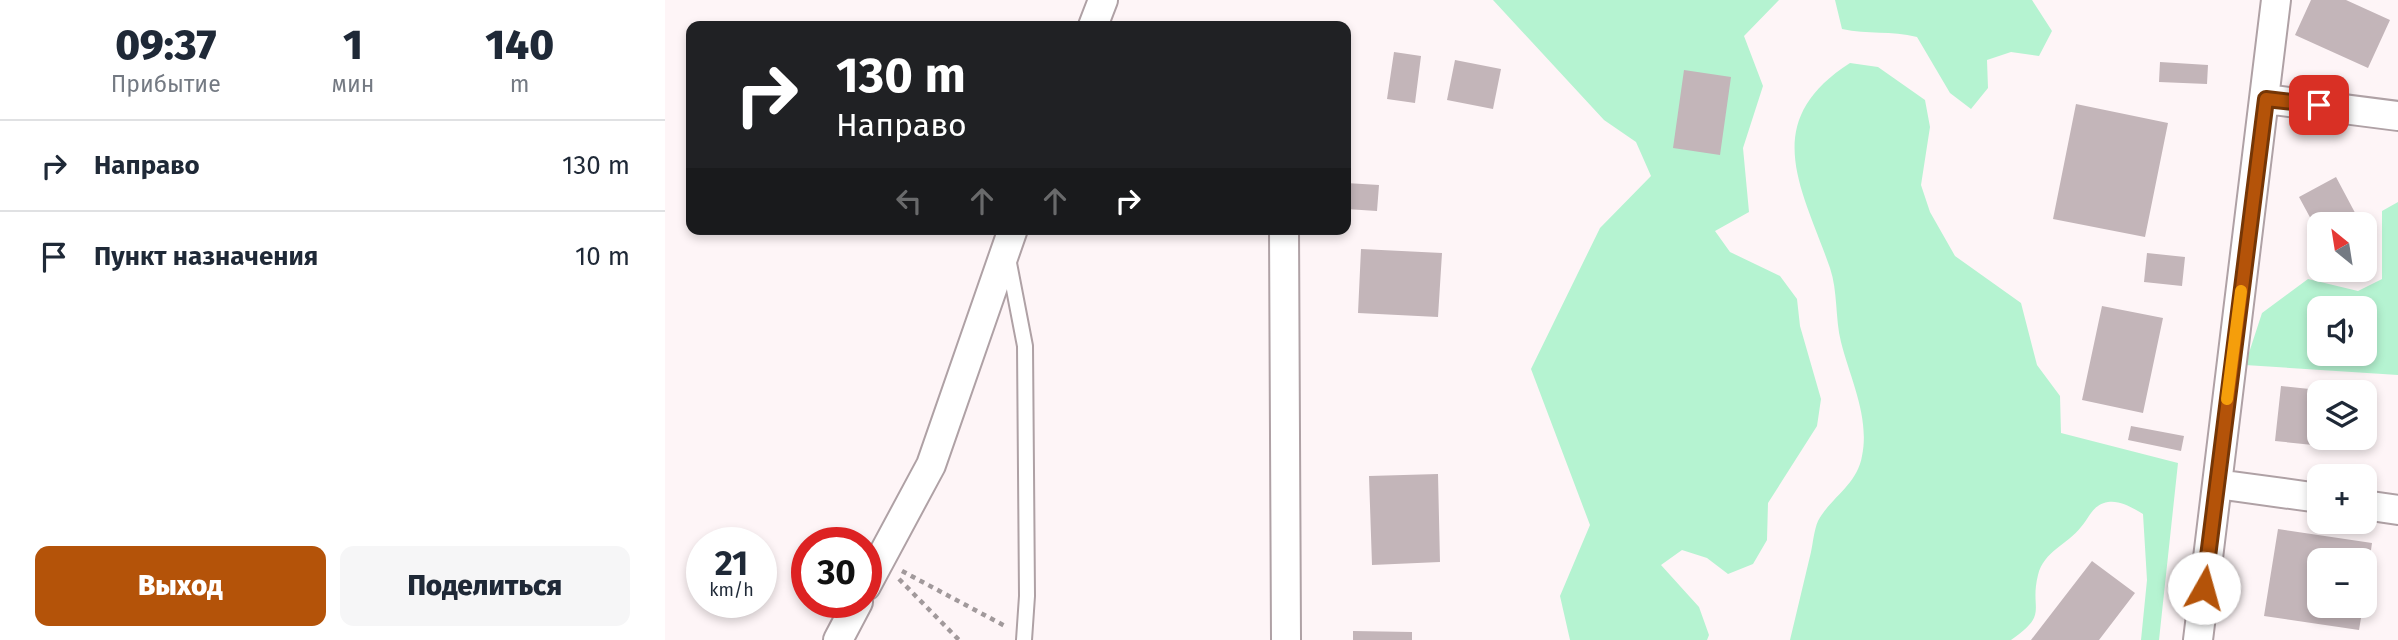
<!DOCTYPE html>
<html lang="ru">
<meta charset="utf-8">
<style>
:root{--surface:#fff;--page:#f6f6f7;--text:#1f2937;--muted:#747a83;--line:#e0e1e3;--accent:#b45309}
body{margin:0;font-family:"Fira Sans",sans-serif;background:var(--page);color:var(--text);height:100vh;display:flex;flex-direction:column;font-size:26px;white-space:nowrap}
*{box-sizing:border-box;margin:0}
p{font-size:23px;color:var(--muted)}
.icon{flex:none;width:38px;height:38px;fill:none;stroke:currentColor;stroke-width:2;stroke-linecap:round;stroke-linejoin:round}
.map{position:relative;flex:1;overflow:hidden}
.panel{display:flex;flex-direction:column;background:var(--surface);width:665px}
.panel>*{flex:none}
.top-card{position:absolute;left:21px;top:21px;width:665px;height:214px;border-radius:14px;box-shadow:0 4px 10px #0003;background:#202124;color:#fff;overflow:hidden}
.needle{width:46px;rotate:330deg}
.controls{position:absolute;left:1642px;top:212px;display:grid;gap:14px}
.controls a{display:grid;place-items:center;width:70px;height:70px;border-radius:14px;background:var(--surface);box-shadow:0 4px 10px #0003;font-size:35px}
.speed{position:absolute;left:21px;top:527px;display:flex;gap:14px;font-size:35px;font-weight:700;text-align:center}
.speed>*{display:grid;place-content:center;width:91px;height:91px;border-radius:50%;background:var(--surface);box-shadow:0 4px 10px #0003;line-height:1}
.speed small{font-size:18px;font-weight:400}
.speed .limit{border:10px solid #d22;background:#fff;color:#111}
.pin{position:absolute;display:grid;place-items:center;width:60px;height:60px;color:#fff;margin:-30px;border-radius:14px;box-shadow:0 4px 10px #0006}
.me{position:absolute;width:77px;margin:-38px;rotate:7deg;stroke-linejoin:round;filter:drop-shadow(0 0 5px #0008)}
.turn{display:flex;align-items:center;gap:24px;height:147px;padding:0 35px;font-size:32px}
.turn .icon{width:91px;height:91px;stroke-width:2.5}
.turn b{display:block;font-size:49px;line-height:60px}
.lanes{display:flex;align-items:center;height:66px;padding:0 35px;background:#0003;justify-content:center;gap:35px;direction:ltr}
.lanes .off{opacity:.35}
.eta{display:flex;justify-content:space-evenly;align-items:center;height:119px;text-align:center}
.eta b{font-size:42px;font-weight:800;line-height:49px}
.primary-button{display:flex;gap:14px;margin-top:auto;padding:14px 35px}
.primary-button a{flex:1;height:80px;border-radius:14px;background:var(--accent);color:#fff;font-size:28px;font-weight:800;line-height:80px;text-align:center}
.primary-button a+a{background:var(--page);color:var(--text)}
ul{padding:0;list-style:none}
li{display:flex;align-items:center;gap:21px;height:91px;padding:0 35px;border-top:2px solid var(--line)}
li div{flex:1}
li b{display:block;font-size:26px}
li em{font-style:normal}
main{display:flex;flex:1;min-height:0}
.map>svg:first-child{display:block}
.green{fill:#b5f3d1;fill-rule:evenodd}
.building{fill:#c3b5b9}
.lines{fill:none;stroke-linecap:round;stroke-linejoin:round}
.lane-casing{stroke:#afa1a5;stroke-width:18}
.street-casing{stroke:#afa1a5;stroke-width:32}
.path{stroke:#a1999b;stroke-width:4.5;stroke-dasharray:5 5;stroke-linecap:butt}
.lane{stroke:#fff;stroke-width:14}
.street{stroke:#fff;stroke-width:28}
.route-casing{stroke:#753606;stroke-width:18}
.route{stroke:#b45309;stroke-width:12}
.slow{stroke:#f59e0b;stroke-width:12}
</style>
<main>
<section class="panel">
<div class="eta">
<div><b>09:37</b><p>Прибытие</p></div>
<div><b>1</b><p>мин</p></div>
<div><b>140</b><p>m</p></div>
</div>
<ul>
<li><svg class="icon" aria-label="right" viewBox="0 0 24 24"><path d="M7 20v-9h11M14 6l5 5-5 5"/></svg><div><b>Направо</b></div><em>130 m</em></li>
<li><svg class="icon" aria-label="arrive" viewBox="0 0 24 24"><path d="M6 21V4h12l-3 4 3 4H6"/></svg><div><b>Пункт назначения</b></div><em>10 m</em></li>
</ul>
<div class="primary-button"><a>Выход</a><a>Поделиться</a></div>
</section>
<div class="map">
<svg width="1733" height="640" viewBox="0 0 1733 640">
<rect width="100%" height="100%" fill="#fef5f7"/>
<path class="green" d="M828,0H1114L1079,36L1098,86L1078,148L1084,212L1050,231L1065,252L1115,276L1132,299L1135,326L1156,399L1152,426L1103,503L1102,540L1088,564L1063,574L1042,558L1017,550L996,565L1034,607L1044,635L1042,640H905L895,596L925,525L866,369L935,228L986,176L971,142L939,120Z
M1170,0H1367L1387,31L1374,56L1346,52L1322,60L1323,88L1306,109L1285,93L1252,37C1226,30 1203,35 1177,29Z
M1185,63L1213,67L1260,100L1265,127L1256,185L1265,212L1290,256L1356,303L1372,365L1395,396L1396,433L1513,463L1494,640H1476L1482,580L1478,514C1468,508 1455,500 1443,502C1427,505 1425,517 1416,527C1402,545 1379,551 1373,575C1364,611 1385,613 1346,640H1125C1132,611 1139,581 1146,552C1148,543 1149,530 1153,521C1166,497 1192,485 1197,456C1205,417 1185,378 1176,342C1170,318 1173,292 1165,268C1137,188 1093,122 1185,63Z
M1733,202V375L1580,365L1597,313L1643,279L1693,291L1717,279V211ZM1654,308H1699V354H1654Z"/>
<path class="building" d="M1646,0H1681L1725,20L1703,68L1630,35Z
M729,52L756,56L750,103L722,99Z
M790,60L836,69L828,109L782,100Z
M1495,62L1543,65L1542,84L1494,82Z
M1019,70L1066,77L1055,155L1008,148Z
M1411,104L1503,123L1480,237L1388,219Z
M1671,177L1696,224H1654V234L1634,197Z
M681,183L714,185L712,211L681,209Z
M696,249L777,253L773,317L693,313Z
M1482,253L1520,257L1517,286L1479,282Z
M1437,306L1498,318L1478,413L1417,400Z
M1616,386L1654,390V438H1678L1677,448L1610,441Z
M1466,426L1519,436L1516,451L1463,440Z
M773,474L775,562L707,565L704,476Z
M1613,529L1707,543L1701,585L1699,560H1654V606H1698L1694,630L1599,616Z
M1427,561L1470,593L1434,640H1366Z
M688,631L747,632V640H688Z"/>
<g class="lines">
<defs>
<path id="lane" d="M343,258L360,346L362,596L359,640"/>
<path id="street" d="M428,26L438,0
M1601,99L1733,116
M619,229L621,640
M1552,484L1654,498
M1699,505L1733,510
M201,586L266,465L348,229
M173,640L193,602
M1533,640L1611,0"/>
</defs>
<use href="#lane" class="lane-casing"/>
<use href="#street" class="street-casing"/>
<path class="path" d="M237,571L340,626
M234,579L294,640"/>
<use href="#lane" class="lane"/>
<use href="#street" class="street"/>
</g>
<g class="lines">
<defs>
<path id="route" d="M1539,588L1601,99L1654,105"/>
</defs>
<use href="#route" class="route-casing"/>
<use href="#route" class="route"/>
<path class="slow" d="M1562,399L1576,291"/>
</g>
</svg>
<div class="controls">
<a><svg class="needle" viewBox="-14 -14 28 28"><path d="M0-13l5 13h-10z" fill="#e53935"/><path d="M0 13l5-13h-10z" fill="#747a83"/></svg></a>
<a><svg class="icon" aria-label="sound" viewBox="0 0 24 24"><path d="M4 9h4l5-4v14l-5-4H4zM17 9q2 3 0 6"/></svg></a>
<a><svg class="icon" aria-label="layers" viewBox="0 0 24 24"><path d="M12 4l9 5-9 5-9-5zM3 14l9 5 9-5"/></svg></a>
<a>+</a>
<a>−</a>
</div>
<div class="speed"><div>21<small>km/h</small></div><div class="limit">30</div></div>
<div class="pin" style="left:1654px;top:105px;background:#d93025"><svg class="icon" aria-label="arrive" viewBox="0 0 24 24"><path d="M6 21V4h12l-3 4 3 4H6"/></svg></div>
<svg class="me" style="left:1539px;top:588px" viewBox="-20 -20 40 40"><circle r="19" fill="#fff"/><path d="M0-13L10 11 0 6-10 11z" fill="#b45309"/></svg>
<div class="top-card">
<div class="turn"><svg class="icon" aria-label="right" viewBox="0 0 24 24"><path d="M7 20v-9h11M14 6l5 5-5 5"/></svg><div><b>130 m</b>Направо</div></div>
<div class="lanes"><svg class="icon off" aria-label="left" viewBox="0 0 24 24"><path d="M17 20v-9H6M10 6l-5 5 5 5"/></svg><svg class="icon off" aria-label="ahead" viewBox="0 0 24 24"><path d="M12 20V5M6 11l6-6 6 6"/></svg><svg class="icon off" aria-label="ahead" viewBox="0 0 24 24"><path d="M12 20V5M6 11l6-6 6 6"/></svg><svg class="icon" aria-label="right" viewBox="0 0 24 24"><path d="M7 20v-9h11M14 6l5 5-5 5"/></svg></div>
</div>
</div>
</main>
